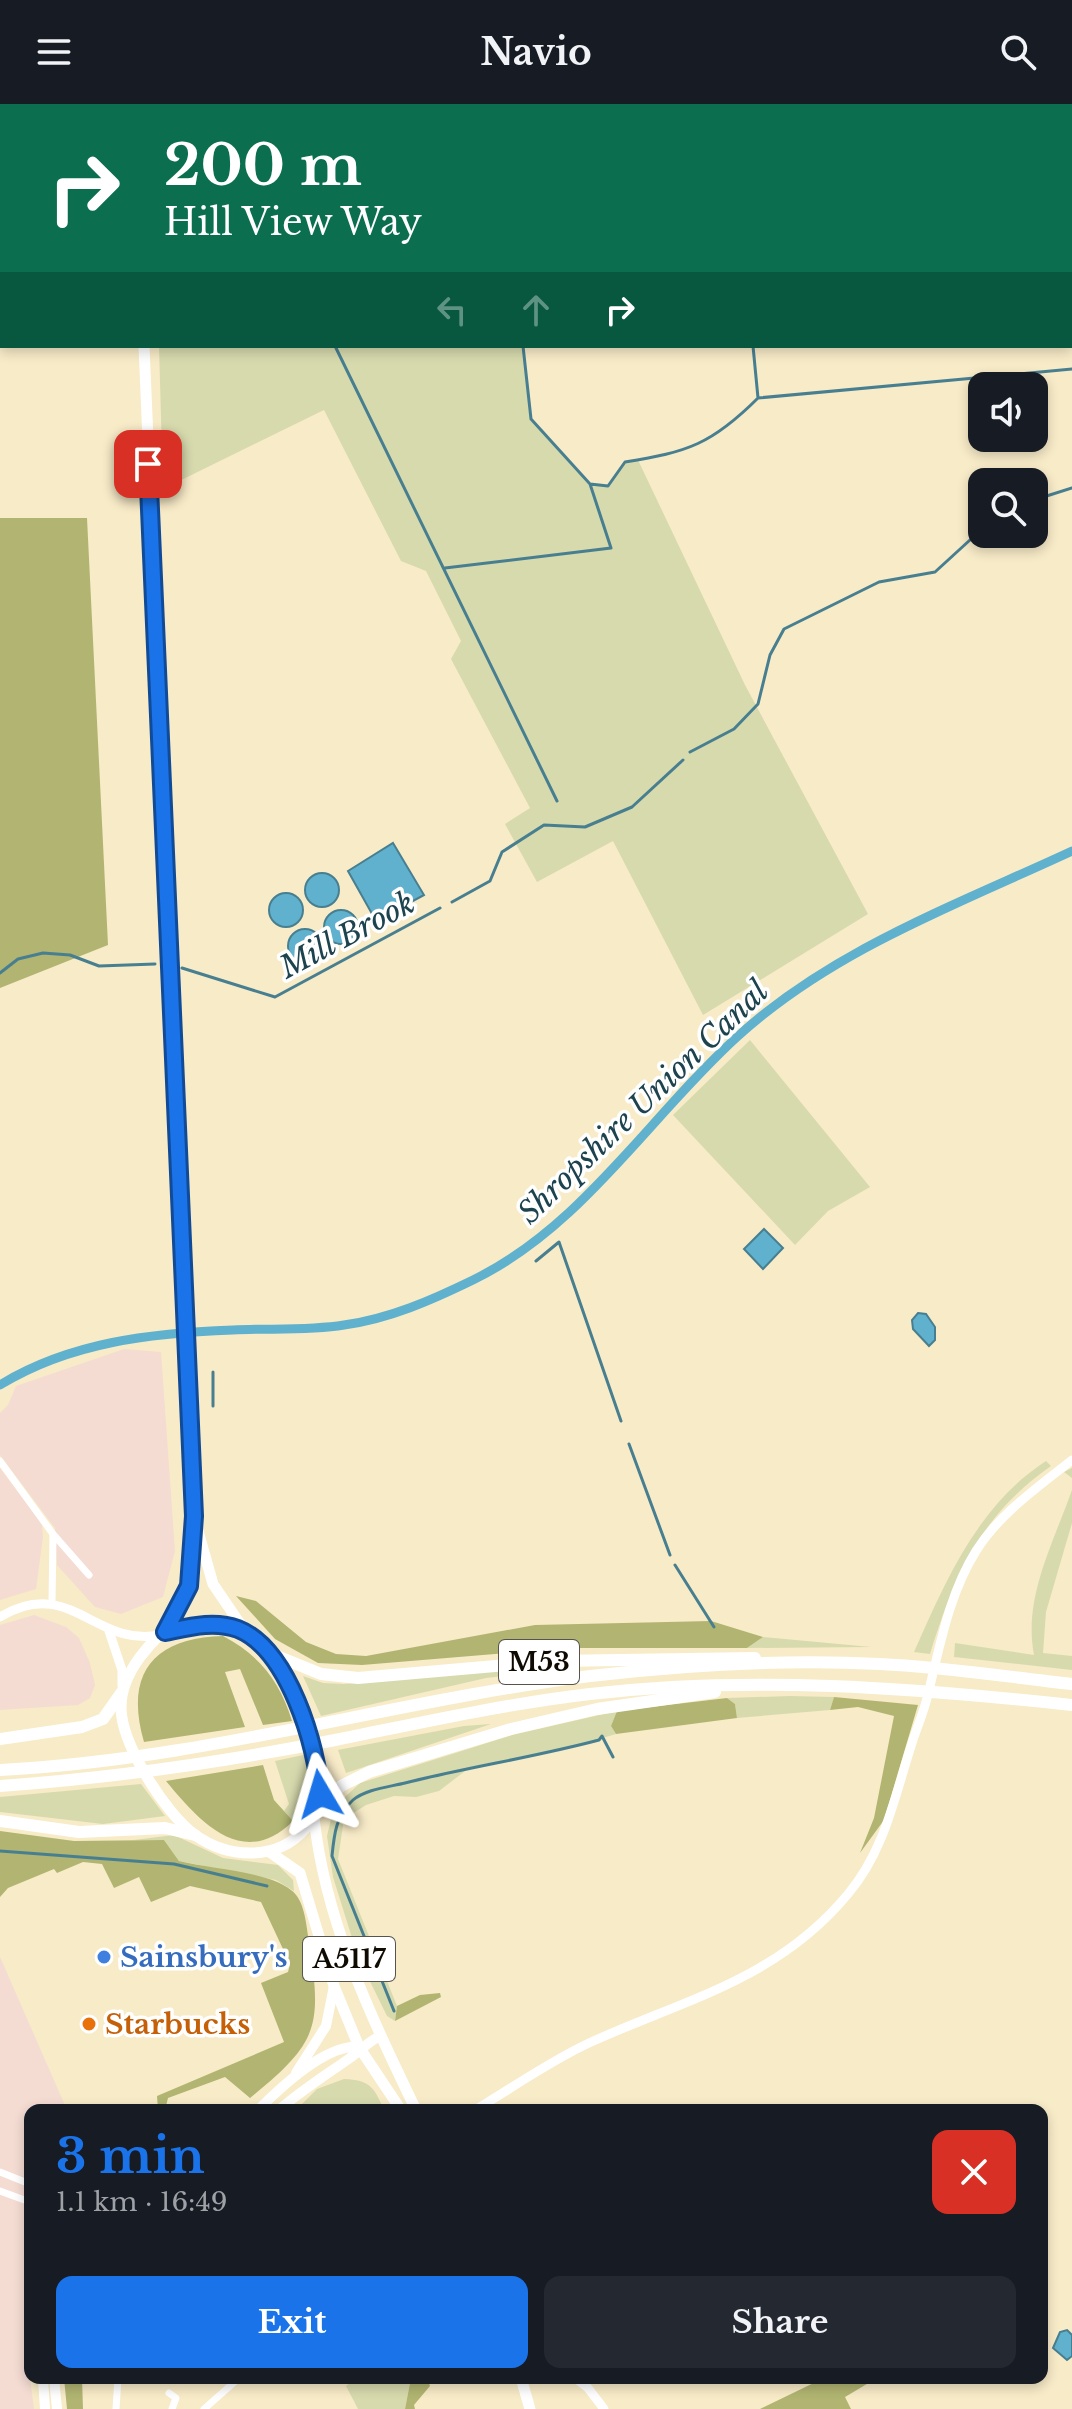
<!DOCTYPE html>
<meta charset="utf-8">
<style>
:root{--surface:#171b24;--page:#242831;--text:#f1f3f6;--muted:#9ea1a6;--accent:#1a73e8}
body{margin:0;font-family:"Libre Baskerville",serif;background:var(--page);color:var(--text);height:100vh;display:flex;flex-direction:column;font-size:30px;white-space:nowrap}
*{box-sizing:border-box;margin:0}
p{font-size:26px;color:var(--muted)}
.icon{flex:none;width:44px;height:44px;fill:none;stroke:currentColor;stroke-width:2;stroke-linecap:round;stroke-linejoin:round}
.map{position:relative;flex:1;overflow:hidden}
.details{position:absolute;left:24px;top:2000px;width:1024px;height:280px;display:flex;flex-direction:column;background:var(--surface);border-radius:16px;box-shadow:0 4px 12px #0003}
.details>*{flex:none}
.guide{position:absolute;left:0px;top:0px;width:1072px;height:244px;box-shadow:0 4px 12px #0003;background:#0b6e4f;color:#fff;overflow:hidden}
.controls{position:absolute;left:968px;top:268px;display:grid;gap:16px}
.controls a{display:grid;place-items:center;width:80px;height:80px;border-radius:16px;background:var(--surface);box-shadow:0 4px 12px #0003;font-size:40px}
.pin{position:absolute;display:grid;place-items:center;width:68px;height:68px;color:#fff;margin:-34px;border-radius:16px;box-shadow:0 4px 12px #0006}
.me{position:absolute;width:88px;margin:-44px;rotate:353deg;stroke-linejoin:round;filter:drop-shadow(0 0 6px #0008)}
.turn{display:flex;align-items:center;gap:28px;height:168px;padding:0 32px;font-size:36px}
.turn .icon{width:104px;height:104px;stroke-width:2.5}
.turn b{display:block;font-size:56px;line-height:68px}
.lanes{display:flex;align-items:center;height:76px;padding:0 32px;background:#0003;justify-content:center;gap:40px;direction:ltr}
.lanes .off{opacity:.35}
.round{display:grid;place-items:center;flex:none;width:84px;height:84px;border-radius:16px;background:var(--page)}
.summary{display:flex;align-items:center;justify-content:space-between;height:136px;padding:0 32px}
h1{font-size:48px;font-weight:700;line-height:60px;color:var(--accent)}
.primary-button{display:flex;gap:16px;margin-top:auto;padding:16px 32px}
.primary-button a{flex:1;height:92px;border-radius:16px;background:var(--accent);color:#fff;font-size:32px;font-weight:700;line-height:92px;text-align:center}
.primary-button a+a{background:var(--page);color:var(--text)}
header{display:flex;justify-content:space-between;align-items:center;height:104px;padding:0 32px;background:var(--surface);font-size:36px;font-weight:700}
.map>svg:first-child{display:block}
.commercial{fill:#f4dcd3}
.green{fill:#d7daad}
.forest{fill:#b1b571}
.water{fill:#60b1cd;stroke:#487f90;stroke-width:2}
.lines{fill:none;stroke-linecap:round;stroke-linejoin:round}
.stream{stroke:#487f90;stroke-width:3}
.canal{stroke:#60b1cd;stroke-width:9}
.minor{stroke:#fff;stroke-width:7}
.tertiary{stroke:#fff;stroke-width:9}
.secondary{stroke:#fff;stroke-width:10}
.primary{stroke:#fff;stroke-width:11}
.motorway{stroke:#fff;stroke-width:12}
.route-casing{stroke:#114b97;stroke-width:20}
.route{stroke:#1a73e8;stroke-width:14}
.shop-dot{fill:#3f7fe0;stroke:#fff;stroke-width:3}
.food-dot{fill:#e8710a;stroke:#fff;stroke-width:3}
.labels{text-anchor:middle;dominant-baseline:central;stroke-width:7;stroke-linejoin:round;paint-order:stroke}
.shield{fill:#fff;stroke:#57544e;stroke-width:2}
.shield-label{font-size:26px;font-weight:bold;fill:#0f0b02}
.shop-label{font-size:28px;font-weight:bold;fill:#366cbe;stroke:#fff;text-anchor:start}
.food-label{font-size:28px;font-weight:bold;fill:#c56008;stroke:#fff;text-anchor:start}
.water-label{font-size:30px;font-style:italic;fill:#1d434f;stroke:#fff}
</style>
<header><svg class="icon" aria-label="menu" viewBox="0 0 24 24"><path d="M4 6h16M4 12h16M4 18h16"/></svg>Navio<svg class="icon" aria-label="search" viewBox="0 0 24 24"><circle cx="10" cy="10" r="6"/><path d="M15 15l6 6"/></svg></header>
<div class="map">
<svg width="1072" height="2305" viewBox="0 0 1072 2305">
<rect width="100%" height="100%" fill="#f8ebc8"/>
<path class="commercial" d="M124,1245L161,1248L175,1447L163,1493L121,1510L95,1503L57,1461L55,1424L0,1351V1309L8,1301L16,1282Z
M0,1364L42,1420L43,1433L36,1485L0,1496Z
M34,1511L66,1523L79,1534L90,1559L95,1581L90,1594L78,1601L0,1606V1521Z
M0,1853L67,2006H30V2274L34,2305H0Z"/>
<path class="green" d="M154,0H1072V41L1070,2Z
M159,242H523L531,315L590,380L608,381L625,358L638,356L745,581L868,810L703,911L613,737L537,778L505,720L530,704L451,555L461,537L426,467L401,457L324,306L163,385Z
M750,936L870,1083L828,1107L795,1141L673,1011Z
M1046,1357L1051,1362C980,1412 955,1470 930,1550L914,1548C946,1476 978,1401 1046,1357Z
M1072,1364V1419L1046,1508L1043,1549L1072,1552V1566L954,1553L955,1539L1034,1551C1023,1494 1053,1440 1072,1386V1374L1064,1368Z
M763,1533L871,1543L747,1544Z
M547,1562L548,1567L486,1574L321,1612L303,1572L323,1579L344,1580Z
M790,1592L834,1593L830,1606L737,1614L735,1600L727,1594Z
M617,1607L611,1622L616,1630L576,1642L469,1664L439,1687L416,1693L394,1692L366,1701L344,1715L338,1755L397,1902L395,1917L387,1912L358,1853L333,1773L327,1732L334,1703L360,1679L512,1631Z
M491,1620L346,1669L338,1646L464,1622Z
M308,1650L307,1695L293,1717L284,1707L289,1700L275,1657Z
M141,1680L165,1712L103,1720L0,1708V1693Z
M174,1731L223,1754L278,1761L293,1776L294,1787L276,1776L179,1757L164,1736H134Z
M344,1975C370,1976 374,1983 384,2006H296L317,1985Z
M356,2274H411L405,2305H358L346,2282Z"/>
<path class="forest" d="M0,414H87L108,841L0,884Z
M236,1492L256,1497L306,1538L336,1550L366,1552L535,1521L711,1517L763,1533L747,1544H566L362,1561L318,1559L275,1535Z
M223,1532C259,1551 280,1577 292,1617L263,1621L240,1565L225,1568L245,1623L144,1638C124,1569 154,1534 223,1532Z
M834,1593L918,1601L884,1716L860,1749L874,1714L894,1612L858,1603L830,1606Z
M727,1594L735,1600L737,1614L616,1630L611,1622L617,1607Z
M263,1661L274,1696L293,1717C243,1767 199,1717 166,1677Z
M0,1727L74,1737L164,1736L179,1757C210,1765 268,1767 291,1786C305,1796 306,1821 309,1837C322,1923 319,1938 250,1994L225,1973L168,1994L165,2006H158L157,1992L284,1938L261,1879L288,1868L290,1860L261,1798L190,1782L151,1798L139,1773L114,1784L102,1760L83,1758L57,1769L54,1765L8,1784L0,1793Z
M440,1889L441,1893L395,1917L397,1902L420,1891Z
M64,2274H82L83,2305H67Z
M411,2274H427L430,2282L414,2301L415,2305H405Z
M824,2274H877L845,2293L851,2305H760Z"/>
<path class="water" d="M393,739L424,791L376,817L348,767Z
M305 786a17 17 0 1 1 34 0a17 17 0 1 1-34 0Z
M269 806a17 17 0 1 1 34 0a17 17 0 1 1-34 0Z
M324 823a17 17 0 1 1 34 0a17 17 0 1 1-34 0Z
M288 842a17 17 0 1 1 34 0a17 17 0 1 1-34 0Z
M764,1125L783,1144L763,1165L744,1145Z
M918,1209L926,1210L935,1223V1236L929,1242L913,1225L912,1216Z
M1067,2226L1072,2231V2252L1067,2256L1053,2244L1060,2228Z"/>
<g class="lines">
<path class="stream" d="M188,0V2
M732,0L733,2
M378,2V0
M932,2V0
M1070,42L1072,41
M335,242L557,697
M758,294L1072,265
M590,380L608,382L625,358C688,348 712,340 758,294L753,242
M1034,396L1072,384
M445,464L611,444L590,380L531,315L523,242
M690,648L734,625L758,600L770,551L784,525L879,478L935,468L982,425
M452,798L490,777L502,748L544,721L585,723L632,703L683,656
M182,864L275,893L440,804
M0,869L18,855L43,849L70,851L99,862L155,860
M536,1157L559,1138L621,1317
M213,1302V1268
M629,1340L670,1451
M675,1461L714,1523
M0,1747L174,1760L267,1782
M394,1907L332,1752C334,1731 336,1711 353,1696C366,1685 389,1683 405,1679C469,1663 535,1653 599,1636L602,1632L613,1653"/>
<path class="canal" d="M0,1281C70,1238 152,1229 233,1226C270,1224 307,1227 344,1221C389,1215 432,1196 473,1176C582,1123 649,1013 737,933C832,846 956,801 1072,747"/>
<path class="minor" d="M0,1357L53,1430L89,1471
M52,1498L53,1430
M0,2068L30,2080
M0,2087L30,2098
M169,2289L176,2294L172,2305
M116,2305L118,2274
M204,2305L239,2274"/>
<path class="tertiary" d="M0,1513C70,1471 95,1544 160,1531
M109,1527L122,1566V1582
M475,2006C512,1984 550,1957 589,1939C685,1895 777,1876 848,1790C887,1744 896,1685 915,1630C920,1616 925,1604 928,1590C940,1542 949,1490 976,1447C999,1410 1038,1383 1072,1356
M575,2274L588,2284L604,2305
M522,2277L534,2274"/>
<path class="secondary" d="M296,1969L326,1922L334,1882
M258,2006C281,1983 326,1940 359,1943
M279,2006C302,1986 326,1971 350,1954C361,1946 368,1938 380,1932
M43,2274L45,2305
M54,2274L57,2305"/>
<path class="primary" d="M134,0V2
M144,242L194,1412L189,1482L165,1528
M194,1413L213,1480L245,1527
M196,1521C219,1521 240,1522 258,1538C295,1570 341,1683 305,1725C277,1757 229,1755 195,1731C165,1709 121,1640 121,1603C121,1584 129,1568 140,1553C147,1545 155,1532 166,1528C175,1524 186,1523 196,1521Z
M314,1713C325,1818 371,1912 416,2006
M271,1749L300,1769L334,1882L359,1943L401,2006
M521,2274L530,2305"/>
<path class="motorway" d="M267,1548L321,1570L358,1574L554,1557L755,1554
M0,1635L82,1623L103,1615L122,1588
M0,1666C202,1656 391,1597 590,1572C685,1561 784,1555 880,1560C944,1563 1008,1573 1072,1580
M0,1682C113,1674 224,1658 335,1636C420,1619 504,1600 590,1590C751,1571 912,1584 1072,1601
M314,1711L341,1682L369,1668L511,1625L597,1605L715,1588
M0,1717L79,1728L165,1724L195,1731"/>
</g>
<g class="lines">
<defs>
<path id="route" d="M148,360L194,1412L189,1482L165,1528C189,1523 214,1516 238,1525C288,1545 317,1641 320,1690"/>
</defs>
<use href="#route" class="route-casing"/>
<use href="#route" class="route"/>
</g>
<circle class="shop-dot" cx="104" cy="1853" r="8"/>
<circle class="food-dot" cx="89" cy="1920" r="8"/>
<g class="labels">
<g class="shield">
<rect x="499" y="1536" width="80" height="44" rx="6"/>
<rect x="303" y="1833" width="92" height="44" rx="6"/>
</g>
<g class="shield-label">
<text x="539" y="1558">M53</text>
<text x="349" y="1855">A5117</text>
</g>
<g class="shop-label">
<text x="120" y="1853">Sainsbury's</text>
</g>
<g class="food-label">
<text x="105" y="1920">Starbucks</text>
</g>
<g class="water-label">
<text transform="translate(347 831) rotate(-28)">Mill Brook</text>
<text transform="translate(643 998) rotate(-44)">Shropshire Union Canal</text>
</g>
</g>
</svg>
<div class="controls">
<a><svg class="icon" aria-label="sound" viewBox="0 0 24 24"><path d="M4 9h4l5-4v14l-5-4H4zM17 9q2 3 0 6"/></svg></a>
<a><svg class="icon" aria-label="search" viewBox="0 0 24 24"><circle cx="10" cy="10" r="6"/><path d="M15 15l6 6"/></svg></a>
</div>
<div class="pin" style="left:148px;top:360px;background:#d93025"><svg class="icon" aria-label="arrive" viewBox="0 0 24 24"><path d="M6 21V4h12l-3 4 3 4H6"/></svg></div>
<svg class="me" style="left:320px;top:1690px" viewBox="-20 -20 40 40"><path d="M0-17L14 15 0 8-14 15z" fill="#1a73e8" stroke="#fff" stroke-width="4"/></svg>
<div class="guide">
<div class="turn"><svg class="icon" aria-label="right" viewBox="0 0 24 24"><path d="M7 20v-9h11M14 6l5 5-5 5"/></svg><div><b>200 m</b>Hill View Way</div></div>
<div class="lanes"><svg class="icon off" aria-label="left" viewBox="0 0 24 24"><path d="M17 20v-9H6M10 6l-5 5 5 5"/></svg><svg class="icon off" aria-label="ahead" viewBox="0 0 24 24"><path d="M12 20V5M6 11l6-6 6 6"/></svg><svg class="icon" aria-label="right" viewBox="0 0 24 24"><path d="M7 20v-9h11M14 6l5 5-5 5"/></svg></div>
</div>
<section class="details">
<div class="summary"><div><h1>3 min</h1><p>1.1 km · 16:49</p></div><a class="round" style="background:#d93025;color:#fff"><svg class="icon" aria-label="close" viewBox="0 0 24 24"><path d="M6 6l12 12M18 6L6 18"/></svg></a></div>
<div class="primary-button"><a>Exit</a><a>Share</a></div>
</section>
</div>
